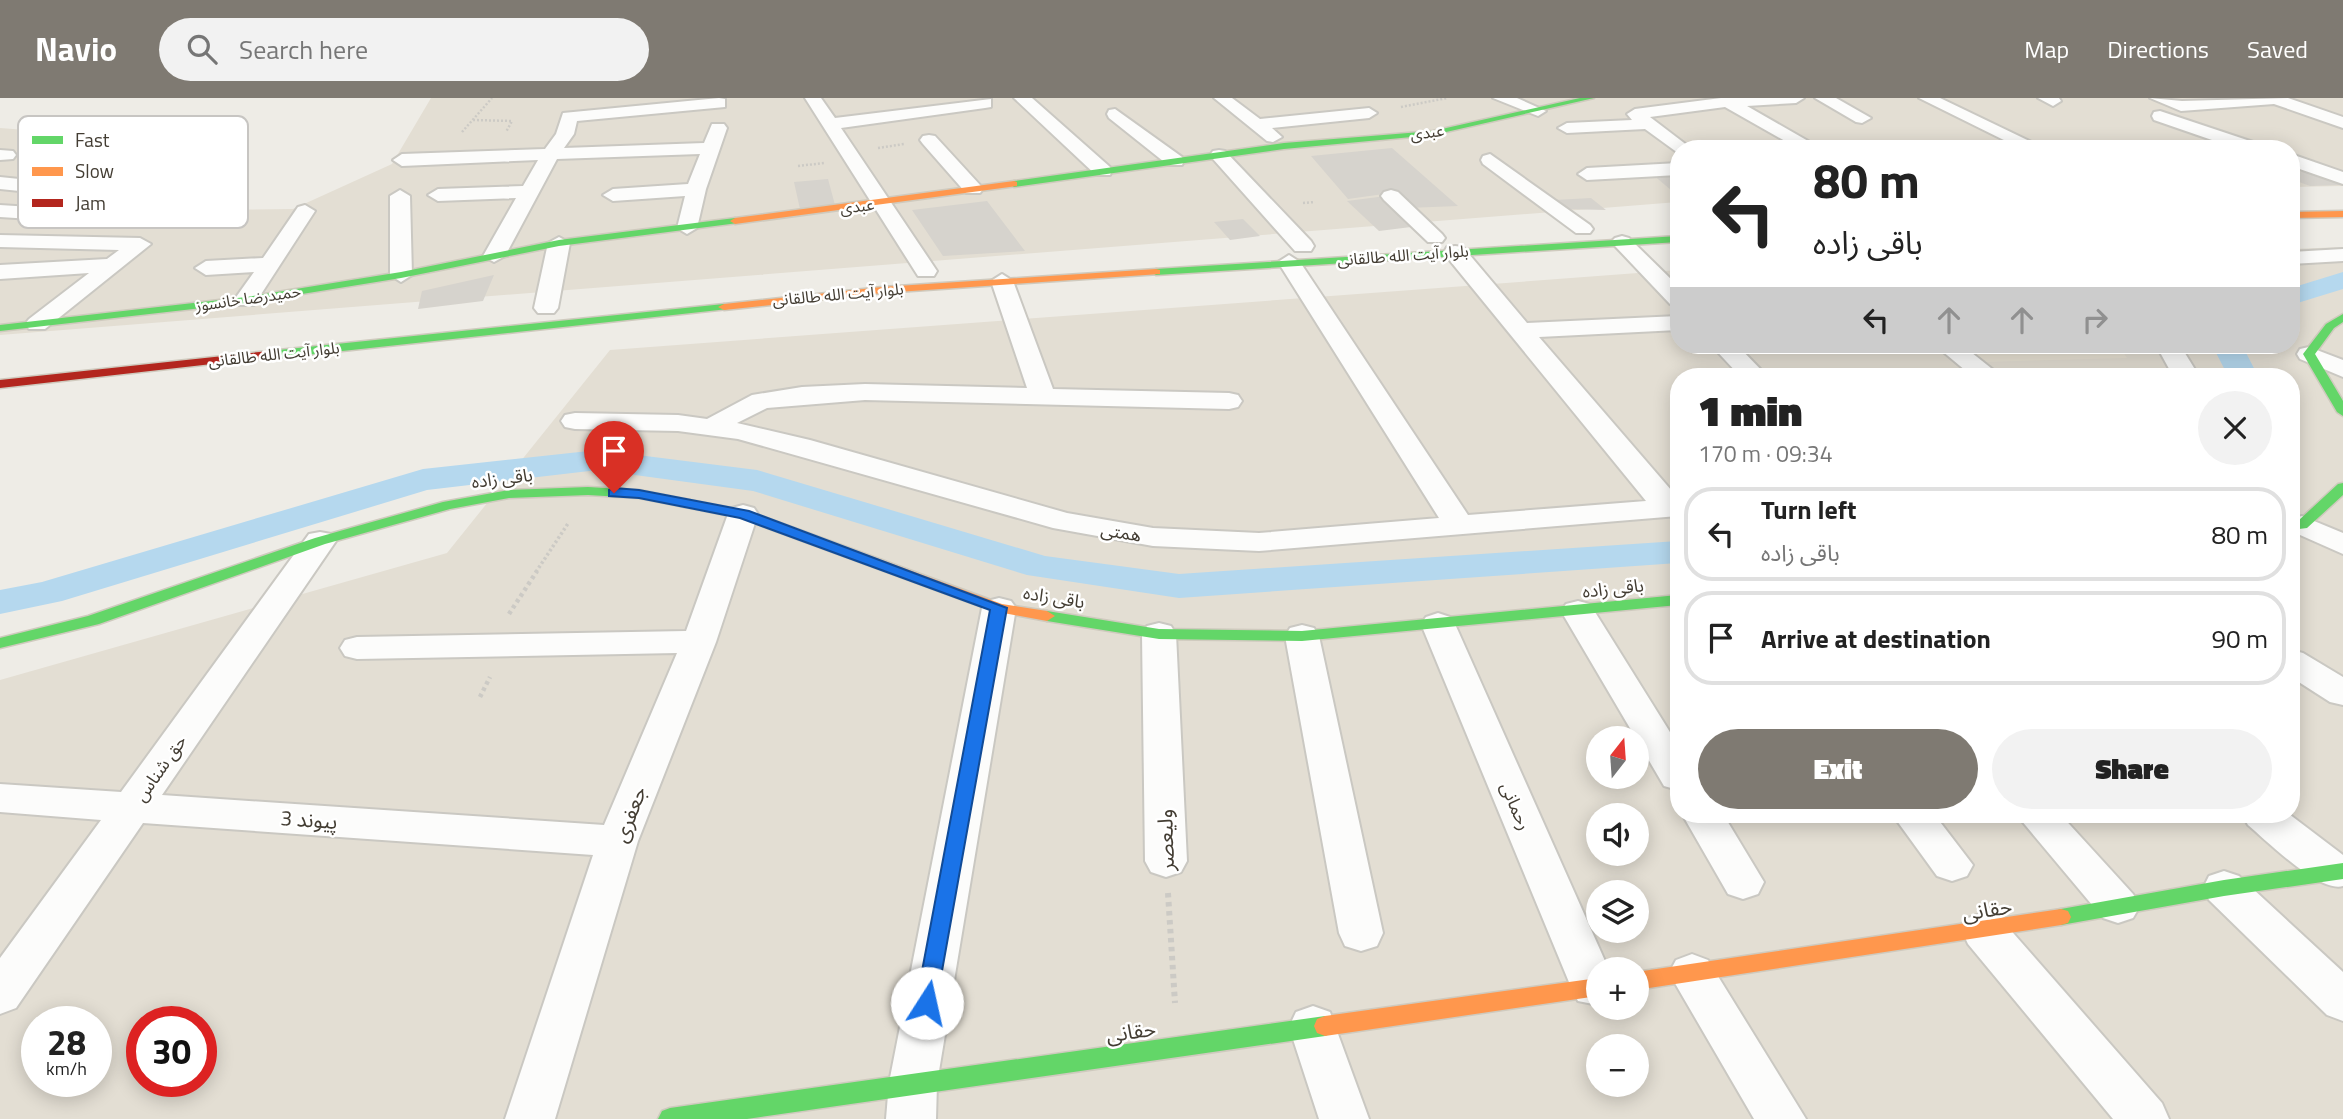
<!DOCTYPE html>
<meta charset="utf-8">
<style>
:root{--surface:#fff;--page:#f2f2f2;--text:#222;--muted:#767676;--line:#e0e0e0;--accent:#7f7a72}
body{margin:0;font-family:"Titillium Web","Noto Sans Arabic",sans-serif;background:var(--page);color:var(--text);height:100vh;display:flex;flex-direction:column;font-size:26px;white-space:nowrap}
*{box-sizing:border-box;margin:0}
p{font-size:23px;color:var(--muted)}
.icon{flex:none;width:38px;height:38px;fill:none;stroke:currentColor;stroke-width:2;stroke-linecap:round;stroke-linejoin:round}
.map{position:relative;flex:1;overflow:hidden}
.panel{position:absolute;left:1670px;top:270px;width:630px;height:455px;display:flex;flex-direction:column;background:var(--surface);border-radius:28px;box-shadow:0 4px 18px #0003}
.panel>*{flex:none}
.guide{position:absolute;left:1670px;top:42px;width:630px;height:214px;border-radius:28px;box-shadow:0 4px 18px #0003;background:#fff;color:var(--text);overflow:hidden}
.needle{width:46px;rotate:17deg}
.controls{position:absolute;left:1586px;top:628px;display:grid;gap:14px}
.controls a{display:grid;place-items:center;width:63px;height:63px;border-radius:50%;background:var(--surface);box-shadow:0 4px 18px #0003;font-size:35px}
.speed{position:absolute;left:21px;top:908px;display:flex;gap:14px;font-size:35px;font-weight:700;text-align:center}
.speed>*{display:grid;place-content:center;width:91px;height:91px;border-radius:50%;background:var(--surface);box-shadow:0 4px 18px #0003;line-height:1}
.speed small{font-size:18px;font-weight:400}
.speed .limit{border:10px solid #d22;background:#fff;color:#111}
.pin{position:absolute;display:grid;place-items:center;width:60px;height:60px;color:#fff;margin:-72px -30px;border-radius:50% 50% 50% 0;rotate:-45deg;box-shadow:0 0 7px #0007}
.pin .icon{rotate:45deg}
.me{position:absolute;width:77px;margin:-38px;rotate:10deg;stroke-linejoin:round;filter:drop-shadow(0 0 5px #0008)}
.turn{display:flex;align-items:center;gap:24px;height:147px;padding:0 28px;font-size:32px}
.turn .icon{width:91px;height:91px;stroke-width:2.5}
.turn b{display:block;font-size:49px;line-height:60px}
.lanes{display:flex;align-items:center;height:66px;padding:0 28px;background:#0003;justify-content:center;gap:35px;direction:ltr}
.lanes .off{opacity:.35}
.round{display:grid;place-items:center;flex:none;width:74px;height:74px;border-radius:37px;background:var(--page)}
.headline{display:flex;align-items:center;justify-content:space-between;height:119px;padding:0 28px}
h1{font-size:42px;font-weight:800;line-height:52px}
.primary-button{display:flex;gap:14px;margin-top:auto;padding:14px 28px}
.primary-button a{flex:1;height:80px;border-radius:42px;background:var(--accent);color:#fff;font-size:28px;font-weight:800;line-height:80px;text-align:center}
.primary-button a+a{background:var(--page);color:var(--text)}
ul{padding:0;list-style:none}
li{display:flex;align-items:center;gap:21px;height:94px;margin:0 14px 10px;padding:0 14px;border:4px solid var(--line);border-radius:28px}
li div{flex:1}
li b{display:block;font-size:26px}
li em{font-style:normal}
header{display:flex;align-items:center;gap:42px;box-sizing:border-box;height:98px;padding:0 35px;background:var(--accent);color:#fff}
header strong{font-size:33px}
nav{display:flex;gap:38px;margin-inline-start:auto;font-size:24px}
.search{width:490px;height:63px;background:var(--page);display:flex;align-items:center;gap:18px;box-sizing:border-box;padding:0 24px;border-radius:38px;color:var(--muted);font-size:26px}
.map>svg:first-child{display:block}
.residential{fill:#e3ded3;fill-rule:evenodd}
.education{fill:#e9e3d5}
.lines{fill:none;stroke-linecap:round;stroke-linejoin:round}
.canal{fill:#b5d8ee;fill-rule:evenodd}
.building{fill:#d6d3cd}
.street-casing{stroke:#cac8c2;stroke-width:4}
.fast-casing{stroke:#cfcabe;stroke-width:3}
.slow-casing{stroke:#cfcabe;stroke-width:3}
.jam-casing{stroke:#cfcabe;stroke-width:3}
.path-far3{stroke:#cccac5;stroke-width:2.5;stroke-dasharray:2 2;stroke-linecap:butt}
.path-far2{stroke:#cccac5;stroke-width:3.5;stroke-dasharray:2.5 2.5;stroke-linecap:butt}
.path-far1{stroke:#cccac5;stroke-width:4.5;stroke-dasharray:3.5 3.5;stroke-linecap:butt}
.path{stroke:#cccac5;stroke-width:6;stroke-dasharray:4.5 4.5;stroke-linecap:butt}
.street{fill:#fcfcfb;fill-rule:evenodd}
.fast{fill:#63d668;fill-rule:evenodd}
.slow{fill:#ff974d;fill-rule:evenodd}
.jam{fill:#b3261e;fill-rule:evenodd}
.route{fill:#1a73e8;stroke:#114b97;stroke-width:2}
.labels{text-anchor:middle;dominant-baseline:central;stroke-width:5;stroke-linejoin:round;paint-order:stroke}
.far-street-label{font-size:16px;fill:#433d33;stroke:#fff}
.street-label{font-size:18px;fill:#433d33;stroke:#fff}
.near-street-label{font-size:21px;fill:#433d33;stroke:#fff}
.key{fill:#fff;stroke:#c7c5c2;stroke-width:2}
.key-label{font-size:19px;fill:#433d33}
</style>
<header>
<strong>Navio</strong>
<div class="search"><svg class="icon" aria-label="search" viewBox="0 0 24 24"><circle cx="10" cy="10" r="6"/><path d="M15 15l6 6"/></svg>Search here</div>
<nav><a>Map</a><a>Directions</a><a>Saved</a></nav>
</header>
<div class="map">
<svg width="2343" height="1021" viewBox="0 0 2343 1021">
<rect width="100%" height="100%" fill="#eeece6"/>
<path class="residential" d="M431,0H2343V88L2291,89V51H1678V104L0,237V30L64,35L158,57L142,77L172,81L166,90L233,93L212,112L293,111L392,66Z
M2343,149V1021H0V582L447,455L610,252L1678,172V247H2291V151ZM1678,278H2291V716H1678ZM1598,640H1636V679H1598ZM1598,718H1636V756H1598ZM1598,794H1636V833H1598ZM1598,872H1636V910H1598ZM37,924H96V984H37ZM142,924H201V984H142ZM1598,948H1636V987H1598Z"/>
<path class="education" d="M1958,247H2118L2127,260L1982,264Z"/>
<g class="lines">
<path class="canal" d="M2343,174V191L2291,207V190Z
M2212,247H2242L2258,278H2228Z
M598,352L757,372L1045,458L1179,476L1678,443V465L1179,500L1027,477L753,393L598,372L427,392L62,503L0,516V492L42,484L423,371Z"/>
</g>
<path class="building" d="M1392,50L1458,108L1407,110L1391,95L1348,101L1311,58Z
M2312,73L2339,82V87L2310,88L2291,81V75Z
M1678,75V98L1652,76Z
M828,81L835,107L800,111L794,84Z
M1386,98L1419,128L1379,133L1347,103Z
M1591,100L1606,112L1565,111L1554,102Z
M987,103L1025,153L943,158L912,112Z
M1243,121L1260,138L1230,142L1214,124Z
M494,177L483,203L418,211L422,193Z"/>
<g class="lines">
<defs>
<path id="street" d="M719,0L725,1V9L577,23L574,36L564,50L704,45L712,26H724L727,30L706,91L697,130L687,136L677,130L685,98L613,103L603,97L613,91L688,86L700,56L557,61L505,158L494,164L483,158L516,100L438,103L428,97L438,91L523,88L538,62L402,68L393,62L402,56L545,51L556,36L563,15Z
M805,0H821L835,20L991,1V9L985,10L841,30L937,173L934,178H918Z
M1014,0H1032L1110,69L1112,73L1110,77H1096Z
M1214,0H1232L1260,21L1369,10L1377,15L1369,20L1272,30L1282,39L1273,44L1267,43Z
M1493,0H1517L1546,13L1538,18Z
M1721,0H1804L1796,5L1747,8L1822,51H1799L1725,9L1650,19L1692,51H1678V55L1645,31L1567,35L1558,30L1567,25L1632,22L1627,16L1635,11Z
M1815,0H1836L1871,20L1862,25L1856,24Z
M1919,0H1940L2046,51H2022Z
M2038,0H2059L2061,3L2053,8Z
M2150,0L2182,3L2288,0L2343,19V30L2274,6L2181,13Z
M1115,11L1182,59L1184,63L1182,67H1168L1109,20L1107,16L1109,12Z
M2160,13L2262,47L2265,51H2238L2154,22L2152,18L2154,14Z
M929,37L935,38L980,87L983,91L980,95H966L923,46L920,42L923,38Z
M0,52L13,53L16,57L13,61L0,62Z
M1219,52L1225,53L1311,143L1314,148L1311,153H1295L1213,61L1210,57L1213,53Z
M1490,56L1590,127L1593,131L1590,135H1576L1483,66L1481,62L1483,58Z
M2291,56L2343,74V86L2291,68Z
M1678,65V77L1587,82L1578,76L1587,70Z
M0,79L78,87L88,93L78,99L0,91Z
M400,92L410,98L412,177L401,184L390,177V98Z
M1391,92L1398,94L1442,136L1445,140L1442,144H1428L1384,102L1381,98L1384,94Z
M0,107L31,109L41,115L31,121L0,119Z
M305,107L315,113L254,207H238L234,202L254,174L206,177L195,170L206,163L263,160L298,109Z
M0,137L140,140L151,146L45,231H29L25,226L29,221L89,175L0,181V167L107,161L119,152L0,149Z
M1622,138L1629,140L1678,188V208L1670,206L1615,148L1611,144L1615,140Z
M559,139L570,145L558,210L554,215H538L534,210L548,145Z
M1455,148L1463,149L1527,225L1678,218V232L1539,239L1678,400V418L1259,453L1153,448L1053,430L738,341L678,333L575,331L565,329L561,323L565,317L575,315L678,317L707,321L752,297L802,289L865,286L1027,290L991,183L1002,176L1013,183L1053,291L1229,295L1238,297L1242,303L1238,309L1229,311L865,302L767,310L737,325L810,342L1067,415L1153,430L1259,435L1439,420L1278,164L1289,157L1300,164L1468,417L1646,403L1447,159L1444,154L1447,149Z
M2343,151V163L2291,166V154Z
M1711,247H1737L1767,278H1740Z
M1935,247H1962L2001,278H1972Z
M2156,247H2180L2199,278H2173Z
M2309,249L2343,262V279L2300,261L2297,256L2300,251Z
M743,407L754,410L758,416L716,544L638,743L555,1021H505L593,757L143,725L16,910L0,916V860L101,722L0,714V686L121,694L309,436L320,434L331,436L336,443L162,697L604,727L677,555L357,561L345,558L340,550L345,542L357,539L686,533L728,416L732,410Z
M2302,418L2343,435V456L2291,433V421Z
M999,500L1011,503L1016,510L937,985L936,1021H886L889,985L982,510L987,503Z
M1578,503L1590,506L1678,647V692L1664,688L1561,513L1566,506Z
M1438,515L1450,519L1455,526L1609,872H1598V907L1578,903L1571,889L1421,526L1426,519Z
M1159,525L1171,528L1176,536L1187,763L1181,774L1166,779L1151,774L1145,763L1142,536L1147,528Z
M1302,527L1314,530L1319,538L1383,835L1377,848L1361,853L1345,848L1339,835L1285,538L1290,530Z
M2291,552L2303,555L2343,579V607L2330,604L2291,579Z
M1682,716H1723L1764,784L1758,796L1743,801L1728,796Z
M1892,716H1934L1973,767L1967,778L1952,783L1937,778Z
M2016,716H2060L2133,796L2140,808L2133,820L2118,825L2103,820Z
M2242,716H2289L2343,757V788C2319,795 2267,743 2248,727Z
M2224,773L2239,778L2343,874V923L2327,917L2209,802L2203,790L2209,778Z
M1984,815L2000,820L2162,1005L2169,1021H2113L1968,846L1962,833L1968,820Z
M1692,856L1708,862L1806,1021H1754L1669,875L1676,862Z
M1313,908L1330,914L1369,1021H1319L1289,929L1296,914Z"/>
<path id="fast" d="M1580,0H1594L1433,37L1284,51L1014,89L1009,86L1014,83L1284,45L1433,33Z
M735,120L740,123L738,125L559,148L401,180L246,205L0,233V227L246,199L401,174L559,142Z
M1678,138V144L1156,177L1151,174L1156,171Z
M724,206L730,209L728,211L269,261L263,257L269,253Z
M2343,216V224L2334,230L2315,256L2343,303V318L2337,314L2303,256L2326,226Z
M2343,385V397L2307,430L2291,432V424L2298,423L2338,386Z
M588,389L639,392L690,402L692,405L685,409L639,400L588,397L509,400L450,411L325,446L99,526L0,550V540L88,518L315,440L443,404L509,392Z
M1678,497V507L1302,543L1159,541L1047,523L1039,518L1047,513L1159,531L1302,533Z
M2343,765V781L2224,798L2061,827L2054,825L2051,819L2054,813L2061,811L2224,782Z
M1325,918L1333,921L1336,928L1333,935L1325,938L747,1021H658L662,1013L670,1010Z"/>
<path id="slow" d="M1014,83L1017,84V88L735,126L730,123L735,120Z
M2343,113V119L2291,120V114Z
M1156,171L1160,172V176L882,195L724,212L718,209L724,206L882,189Z
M685,401L748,413L1002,506L1047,513L1055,518L1047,523L993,513L740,420L680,408L678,405Z
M2061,811L2068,813L2071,819L2068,825L2061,827L1636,892V874Z
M1598,880V898L1325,938L1317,935L1314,928L1317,921L1325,918Z"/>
<path id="jam" d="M269,253L273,255V259L0,290V282Z"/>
</defs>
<use href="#street" class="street-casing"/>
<use href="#fast" class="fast-casing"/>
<use href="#slow" class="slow-casing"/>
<use href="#jam" class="jam-casing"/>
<path class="path-far3" d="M1401,9L1447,0
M473,22L512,23L506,34
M462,34L492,0
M878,50L904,46
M798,68L824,65
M1303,105L1315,104
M99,108H126
M107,119L146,98"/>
<path class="path-far2" d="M536,474L569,424"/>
<path class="path-far1" d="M509,516L537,473
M480,599L490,579"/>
<path class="path" d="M1168,795L1175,905"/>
<use href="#street" class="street"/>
<use href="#fast" class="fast"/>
<use href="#slow" class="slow"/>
<use href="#jam" class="jam"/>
</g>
<path class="route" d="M614,390L639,392L749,413L1007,510L935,912L927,915L919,912L916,905L990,512L740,420L639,400L609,398V392Z"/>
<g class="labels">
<g class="far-street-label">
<text transform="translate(1427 34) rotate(-8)">عبدی</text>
<text transform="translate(857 108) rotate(-7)">عبدی</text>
<text transform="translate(1403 157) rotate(-4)">بلوار آیت الله طالقانی</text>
<text transform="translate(838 196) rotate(-5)">بلوار آیت الله طالقانی</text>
<text transform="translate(248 200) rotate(-8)">حمیدرضا خانسوز</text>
<text transform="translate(274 256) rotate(-6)">بلوار آیت الله طالقانی</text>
</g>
<g class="street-label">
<text transform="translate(502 380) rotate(-7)">باقی زاده</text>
<text transform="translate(1121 434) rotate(9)">همتی</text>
<text transform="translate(1613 490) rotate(-6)">باقی زاده</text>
<text transform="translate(1054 499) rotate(9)">باقی زاده</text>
<text transform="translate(160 670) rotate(-55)">حق شناس</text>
<text transform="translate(1516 708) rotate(67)">رحمانی</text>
</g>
<g class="near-street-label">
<text transform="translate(629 716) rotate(-69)">جعفری</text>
<text transform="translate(309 721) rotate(4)">پیوند 3</text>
<text transform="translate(1165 742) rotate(-92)">ولیعصر</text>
<text transform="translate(1987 811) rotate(-9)">حقانی</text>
<text transform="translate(1131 933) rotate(-8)">حقانی</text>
</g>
</g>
<rect x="18" y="18" width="230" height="112" rx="10" class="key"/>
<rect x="32" y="38" width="31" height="8" fill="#63d668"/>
<rect x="32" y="69" width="31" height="9" fill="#ff974d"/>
<rect x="32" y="101" width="31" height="8" fill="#b3261e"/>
<g class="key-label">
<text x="75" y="49">Fast</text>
<text x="75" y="80">Slow</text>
<text x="75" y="112">Jam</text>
</g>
</svg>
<div class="controls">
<a><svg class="needle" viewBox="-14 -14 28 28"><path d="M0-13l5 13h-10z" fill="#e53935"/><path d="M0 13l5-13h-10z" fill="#767676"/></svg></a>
<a><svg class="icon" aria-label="sound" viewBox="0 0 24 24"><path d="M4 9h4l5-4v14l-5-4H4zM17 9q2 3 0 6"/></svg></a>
<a><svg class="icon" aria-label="layers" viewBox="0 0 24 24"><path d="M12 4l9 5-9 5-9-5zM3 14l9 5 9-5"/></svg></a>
<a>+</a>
<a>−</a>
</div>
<div class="speed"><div>28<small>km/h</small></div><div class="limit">30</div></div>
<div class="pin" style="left:614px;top:395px;background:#d93025"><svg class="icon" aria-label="arrive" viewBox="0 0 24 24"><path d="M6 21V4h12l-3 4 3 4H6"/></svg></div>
<svg class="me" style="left:927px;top:905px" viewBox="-20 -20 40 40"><circle r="19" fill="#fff"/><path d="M0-13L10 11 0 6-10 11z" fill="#1a73e8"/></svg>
<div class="guide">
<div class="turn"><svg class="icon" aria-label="left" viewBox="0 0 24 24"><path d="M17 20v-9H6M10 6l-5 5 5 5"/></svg><div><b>80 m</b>باقی زاده</div></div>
<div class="lanes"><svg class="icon" aria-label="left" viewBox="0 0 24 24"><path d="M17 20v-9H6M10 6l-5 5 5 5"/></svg><svg class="icon off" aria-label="ahead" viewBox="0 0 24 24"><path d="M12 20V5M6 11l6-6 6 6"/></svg><svg class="icon off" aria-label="ahead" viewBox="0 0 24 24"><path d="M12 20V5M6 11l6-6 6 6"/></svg><svg class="icon off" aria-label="right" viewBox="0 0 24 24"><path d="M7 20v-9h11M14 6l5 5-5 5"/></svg></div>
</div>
<section class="panel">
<div class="headline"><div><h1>1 min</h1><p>170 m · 09:34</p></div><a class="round"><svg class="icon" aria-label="close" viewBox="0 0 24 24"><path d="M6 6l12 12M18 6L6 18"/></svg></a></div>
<ul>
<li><svg class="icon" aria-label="left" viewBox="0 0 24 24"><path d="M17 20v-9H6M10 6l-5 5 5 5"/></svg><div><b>Turn left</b><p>باقی زاده</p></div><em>80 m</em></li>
<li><svg class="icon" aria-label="arrive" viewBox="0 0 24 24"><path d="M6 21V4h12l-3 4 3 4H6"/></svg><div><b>Arrive at destination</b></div><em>90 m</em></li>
</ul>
<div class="primary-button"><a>Exit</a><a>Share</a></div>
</section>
</div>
